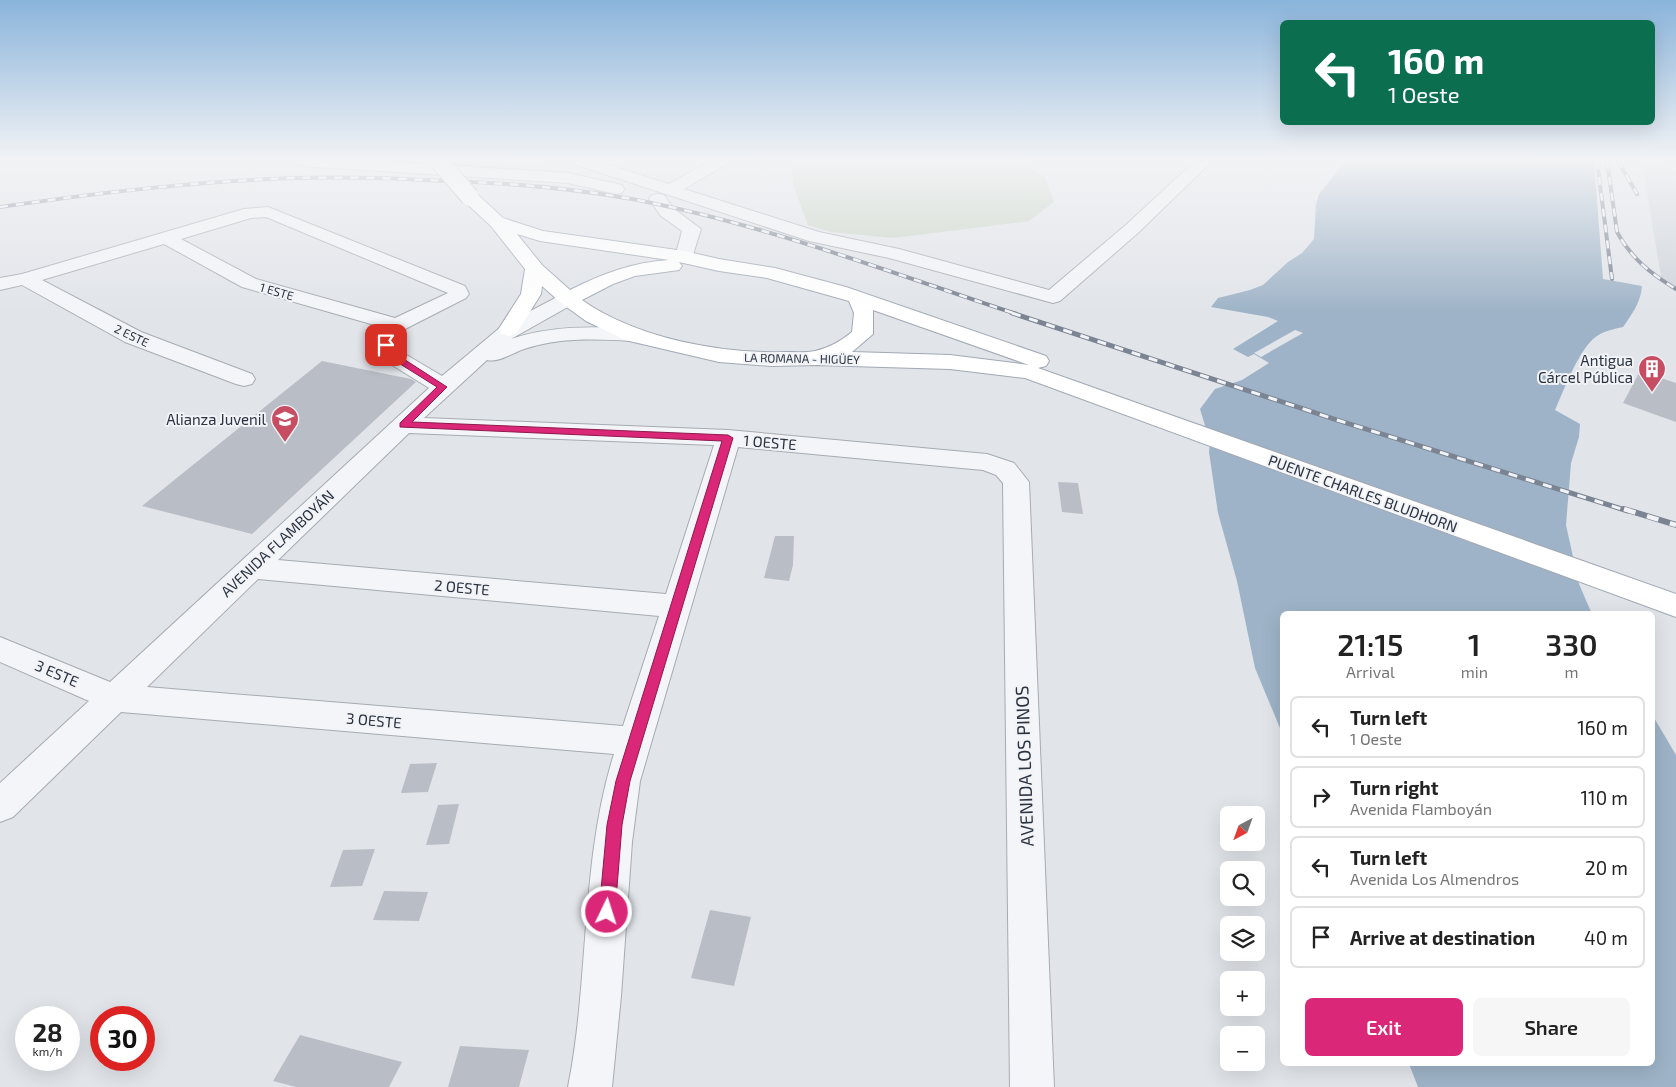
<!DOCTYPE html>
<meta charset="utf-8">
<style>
:root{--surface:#fff;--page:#f6f6f6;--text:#222;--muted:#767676;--line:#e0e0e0;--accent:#db2777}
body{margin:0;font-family:"Exo 2",sans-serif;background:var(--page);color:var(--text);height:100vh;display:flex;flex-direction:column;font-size:19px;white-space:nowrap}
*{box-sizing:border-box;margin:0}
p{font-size:16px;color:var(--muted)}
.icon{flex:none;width:28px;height:28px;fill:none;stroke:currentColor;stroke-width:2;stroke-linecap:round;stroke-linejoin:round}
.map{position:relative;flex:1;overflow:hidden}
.drawer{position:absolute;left:1280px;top:611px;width:375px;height:455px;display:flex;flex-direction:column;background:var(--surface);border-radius:8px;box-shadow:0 5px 20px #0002}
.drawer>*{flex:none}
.guide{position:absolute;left:1280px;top:20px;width:375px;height:105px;border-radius:8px;box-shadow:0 5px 20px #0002;background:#0b6e4f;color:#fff;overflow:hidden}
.needle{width:32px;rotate:221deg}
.tools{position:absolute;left:1220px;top:806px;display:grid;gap:10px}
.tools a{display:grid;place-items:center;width:45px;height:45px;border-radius:8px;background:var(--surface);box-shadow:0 5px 20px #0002;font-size:25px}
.speed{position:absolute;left:15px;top:1006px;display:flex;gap:10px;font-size:25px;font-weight:700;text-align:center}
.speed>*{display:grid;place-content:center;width:65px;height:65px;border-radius:50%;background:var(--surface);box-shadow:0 5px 20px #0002;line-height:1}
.speed small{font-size:12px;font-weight:400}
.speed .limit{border:8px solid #d22;background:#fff;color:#111}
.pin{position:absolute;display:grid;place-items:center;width:42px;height:42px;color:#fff;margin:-21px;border-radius:10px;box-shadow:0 2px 8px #0006}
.me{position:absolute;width:55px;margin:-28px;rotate:4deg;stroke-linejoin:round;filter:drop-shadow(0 0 4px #0008)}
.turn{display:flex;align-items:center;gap:18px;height:105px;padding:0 25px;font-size:22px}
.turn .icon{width:65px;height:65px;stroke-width:2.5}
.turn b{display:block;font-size:35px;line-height:42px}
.eta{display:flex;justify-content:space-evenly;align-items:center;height:85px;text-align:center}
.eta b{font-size:30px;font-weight:600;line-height:35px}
.cta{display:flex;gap:10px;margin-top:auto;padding:10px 25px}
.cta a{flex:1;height:58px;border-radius:8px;background:var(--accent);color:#fff;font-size:20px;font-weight:600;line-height:58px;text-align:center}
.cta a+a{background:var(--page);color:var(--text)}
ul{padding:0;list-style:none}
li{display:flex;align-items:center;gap:15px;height:62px;margin:0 10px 8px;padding:0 15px;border:2px solid var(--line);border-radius:8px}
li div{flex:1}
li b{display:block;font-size:19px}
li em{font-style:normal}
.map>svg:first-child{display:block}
.built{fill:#cfd4db}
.green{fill:#c7d3c3}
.water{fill:#9eb3c7}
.pier{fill:#e1e4e9}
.building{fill:#b9bec6}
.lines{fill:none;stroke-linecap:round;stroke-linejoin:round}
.minor-casing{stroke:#a6abb3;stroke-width:2}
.major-casing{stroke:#a1a9b4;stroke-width:2}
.minor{fill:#f4f5f8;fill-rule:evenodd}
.major{fill:#fff;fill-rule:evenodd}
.rail-far2-casing{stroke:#7b8492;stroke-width:4}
.rail-far1-casing{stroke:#7b8492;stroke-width:5}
.rail-casing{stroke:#7b8492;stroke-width:6}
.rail-far2{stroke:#f1f3f7;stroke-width:2.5;stroke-dasharray:8;stroke-linecap:butt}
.rail-far1{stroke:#f1f3f7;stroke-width:3;stroke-dasharray:9;stroke-linecap:butt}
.rail{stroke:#f1f3f7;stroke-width:4.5;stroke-dasharray:12;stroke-linecap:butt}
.major-bridge-casing{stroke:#a1a9b4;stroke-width:20;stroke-linecap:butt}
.major-bridge{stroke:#fff;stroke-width:18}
.route{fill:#db2777;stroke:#8e194d}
.labels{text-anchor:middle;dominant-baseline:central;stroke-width:4;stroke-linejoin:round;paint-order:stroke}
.far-street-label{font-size:12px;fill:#2a3340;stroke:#f1f3f7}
.poi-label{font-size:15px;fill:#2a3340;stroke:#f1f3f7;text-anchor:end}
.street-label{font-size:15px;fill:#2a3340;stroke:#f1f3f7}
.near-street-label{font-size:18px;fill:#2a3340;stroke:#f1f3f7}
</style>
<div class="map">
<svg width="1676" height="1087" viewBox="0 0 1676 1087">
<rect width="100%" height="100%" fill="#e1e4e9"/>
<path class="built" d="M1642,163L1676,171V288L1662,282Z"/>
<path class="green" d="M338,161H524L553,172L348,162Z
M792,161H1021L1045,177L1054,202L1029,221L893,238L831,232L808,225L793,185Z"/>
<path class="water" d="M1346,161H1594L1603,279L1642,286C1641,302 1632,314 1623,327C1614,329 1604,331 1597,336C1579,348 1564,390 1555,410L1580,424L1579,437L1571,463L1566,525L1579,584L1592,614H1282V733L1255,668L1237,581L1218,513L1209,452L1210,442L1200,409L1215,389L1242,380L1269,363L1254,354L1248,357L1233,349L1278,321L1268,317L1211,307L1218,298L1250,290L1263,285L1288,262L1302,253L1314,239L1316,205L1319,194Z
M1653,716L1676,755V1087H1418L1409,1064H1652Z"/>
<path class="pier" d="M1295,330L1303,333L1261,357L1254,353Z"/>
<path class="building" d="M322,361L411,379L416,382L252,534L142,506Z
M1640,371L1676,383V422L1623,403Z
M1058,482L1078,483L1083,514L1062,512Z
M775,536H794L793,565L789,581L764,578Z
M437,763L428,792L401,793L410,764Z
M459,804L449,844L426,845L438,805Z
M375,849L362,886L330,887L343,850Z
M384,891L428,892L419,921L373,920Z
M710,910L751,917L734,986L691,978Z
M300,1035L402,1062L389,1087H296L273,1081Z
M460,1046L529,1050L519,1087H448Z"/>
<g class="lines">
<defs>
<path id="minor" d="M294,161H376L568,173L622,185L624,189L622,193L616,194L568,183L302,166L296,164Z
M572,161H596L669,184L710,161H729L727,164L684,189L819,232L899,249L1049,290L1127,224L1195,161H1212L1139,232L1060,301L1053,303L889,258L809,241L574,164Z
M658,194L664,195L673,208L701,229L691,261L684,263L677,261L675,257L682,231L661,216L649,199L652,195Z
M268,207L465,286L469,294L466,298L405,329L397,345L400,351L442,376L502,326L561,295L568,293L575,295L578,299L575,303L511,339C551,326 592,326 633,329L641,330L644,335L641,340L633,341C597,339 559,337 524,349C512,353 499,363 487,360L424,418L728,430L987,454L1014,463L1029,482L1054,1087H1010L1003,483L996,475L983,470L738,447L640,781L632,842L621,996L612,1087H568C590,977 580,861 614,754L121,712L13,817L0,822V783L89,701L0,662V637L110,682L429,388L384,360L375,345L385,328L242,287L164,244L42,280L141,332L252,374L255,379L252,384L244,386L236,384L125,342L22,285L0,290V278L22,274L244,209ZM266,217L448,293L395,318L256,279L181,239L251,218ZM409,433L714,445L666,594L278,560ZM258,579L659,616L623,726L147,687Z"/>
<path id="major" d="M470,192L476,193L503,218L543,231L684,251L719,259L775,268L846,287L1046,356L1049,361L1046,366L1038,368L1676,594V617L1025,378L950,369L817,365L772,366L719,362L625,340L586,321L561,303L542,286L541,294L516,334L509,336L502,334L498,330L521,294L525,269L491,226L464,201L461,197L464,193ZM517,234L540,241L669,260C633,262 602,274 570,290L542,265ZM679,262L719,271L767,278L849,301L854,313L852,332C841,341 829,348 815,351C806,353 795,352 785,352C720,354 636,338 582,300L613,284L635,276L679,270L682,266ZM873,310L1029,365L950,355L852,352L873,334Z"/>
</defs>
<use href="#minor" class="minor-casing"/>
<use href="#major" class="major-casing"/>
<use href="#minor" class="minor"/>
<use href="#major" class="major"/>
<defs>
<path id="rail-far2" d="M1597,161L1612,279
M1607,161L1617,232C1631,258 1651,274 1676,289
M1618,161L1637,194
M0,207C98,193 196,181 295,178C345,177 396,178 446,181C508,183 571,188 632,199C764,224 889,272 1016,314"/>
<path id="rail-far1" d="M1012,313L1337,420L1628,511"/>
<path id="rail" d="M1624,509L1676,525"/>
</defs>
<use href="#rail-far2" class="rail-far2-casing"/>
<use href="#rail-far1" class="rail-far1-casing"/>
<use href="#rail" class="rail-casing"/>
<use href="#rail-far2" class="rail-far2"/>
<use href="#rail-far1" class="rail-far1"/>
<use href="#rail" class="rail"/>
<defs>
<path id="major-bridge" d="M439,161L470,197"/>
</defs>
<use href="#major-bridge" class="major-bridge-casing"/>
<use href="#major-bridge" class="major-bridge"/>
</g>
<linearGradient id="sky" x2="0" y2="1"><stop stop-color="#8ab4db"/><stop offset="0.51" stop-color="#f2f3f5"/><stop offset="1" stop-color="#f2f3f5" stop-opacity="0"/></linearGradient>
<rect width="1676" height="313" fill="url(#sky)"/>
<path class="route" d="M386,342L389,343L396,354L447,387L412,422L728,435L733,438L630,781L622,825L615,912L612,917L607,920L601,917L599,912L607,825L616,781L722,441L400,427V423L437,387L389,357L382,345Z"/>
<defs>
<symbol id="building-pin" viewBox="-11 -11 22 30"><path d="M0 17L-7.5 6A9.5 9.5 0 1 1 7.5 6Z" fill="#c74d62" stroke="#f1f3f7"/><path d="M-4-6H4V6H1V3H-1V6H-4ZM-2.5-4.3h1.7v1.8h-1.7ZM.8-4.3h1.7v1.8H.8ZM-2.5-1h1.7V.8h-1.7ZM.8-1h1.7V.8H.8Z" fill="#fff"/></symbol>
<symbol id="university-pin" viewBox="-11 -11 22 30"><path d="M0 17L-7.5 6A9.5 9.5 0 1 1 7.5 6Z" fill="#c74d62" stroke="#f1f3f7"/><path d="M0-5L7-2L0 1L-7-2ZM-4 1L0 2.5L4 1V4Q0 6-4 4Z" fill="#fff"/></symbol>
</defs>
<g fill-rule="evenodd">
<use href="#building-pin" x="1636" y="353" width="32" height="43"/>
<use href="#university-pin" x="269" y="403" width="32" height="43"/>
</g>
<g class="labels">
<g class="far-street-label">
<text transform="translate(277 291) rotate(16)">1 ESTE</text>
<text transform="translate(132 335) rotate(25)">2 ESTE</text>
<text transform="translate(802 358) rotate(1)">LA ROMANA - HIGÜEY</text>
</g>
<g class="poi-label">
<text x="1633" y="360">Antigua<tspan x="1633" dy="17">Cárcel Pública</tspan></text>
<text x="266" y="419">Alianza Juvenil</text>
</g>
<g class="street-label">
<text transform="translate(770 442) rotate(5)">1 OESTE</text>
<text transform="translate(1363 493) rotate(20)">PUENTE CHARLES BLUDHORN</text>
<text transform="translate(277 543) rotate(-43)">AVENIDA FLAMBOYÁN</text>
<text transform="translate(462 587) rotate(5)">2 OESTE</text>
<text transform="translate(57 673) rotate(23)">3 ESTE</text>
<text transform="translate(374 720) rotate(5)">3 OESTE</text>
</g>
<g class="near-street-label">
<text transform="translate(1024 766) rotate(-92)">AVENIDA LOS PINOS</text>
</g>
</g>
</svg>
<div class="tools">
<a><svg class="needle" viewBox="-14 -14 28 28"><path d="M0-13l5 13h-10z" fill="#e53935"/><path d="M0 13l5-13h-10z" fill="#767676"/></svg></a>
<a><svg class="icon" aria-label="search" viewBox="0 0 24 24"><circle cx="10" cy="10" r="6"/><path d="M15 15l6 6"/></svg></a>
<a><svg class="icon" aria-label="layers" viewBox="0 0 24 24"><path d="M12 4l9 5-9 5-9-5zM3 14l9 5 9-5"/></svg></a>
<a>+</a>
<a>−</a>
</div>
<div class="speed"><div>28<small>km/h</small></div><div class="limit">30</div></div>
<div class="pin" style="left:386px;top:345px;background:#d93025"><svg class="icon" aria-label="arrive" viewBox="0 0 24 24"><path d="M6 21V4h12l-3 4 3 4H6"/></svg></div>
<svg class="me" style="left:607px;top:912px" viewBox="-20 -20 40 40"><circle r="17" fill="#db2777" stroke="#fff" stroke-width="3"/><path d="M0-11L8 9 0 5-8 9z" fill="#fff"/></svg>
<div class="guide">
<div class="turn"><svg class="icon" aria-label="left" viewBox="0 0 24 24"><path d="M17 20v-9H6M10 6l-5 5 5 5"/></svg><div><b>160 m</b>1 Oeste</div></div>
</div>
<section class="drawer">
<div class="eta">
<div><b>21:15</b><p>Arrival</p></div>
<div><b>1</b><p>min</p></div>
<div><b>330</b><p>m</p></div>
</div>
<ul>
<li><svg class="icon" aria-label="left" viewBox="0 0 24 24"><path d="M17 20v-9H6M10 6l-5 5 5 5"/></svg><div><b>Turn left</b><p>1 Oeste</p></div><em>160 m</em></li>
<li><svg class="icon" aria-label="right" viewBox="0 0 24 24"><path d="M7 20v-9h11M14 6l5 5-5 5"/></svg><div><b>Turn right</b><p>Avenida Flamboyán</p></div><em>110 m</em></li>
<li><svg class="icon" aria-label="left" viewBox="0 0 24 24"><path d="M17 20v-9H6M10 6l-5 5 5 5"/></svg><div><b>Turn left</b><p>Avenida Los Almendros</p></div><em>20 m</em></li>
<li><svg class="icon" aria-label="arrive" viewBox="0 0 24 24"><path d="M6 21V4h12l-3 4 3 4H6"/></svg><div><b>Arrive at destination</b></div><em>40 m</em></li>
</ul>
<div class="cta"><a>Exit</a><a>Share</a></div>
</section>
</div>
